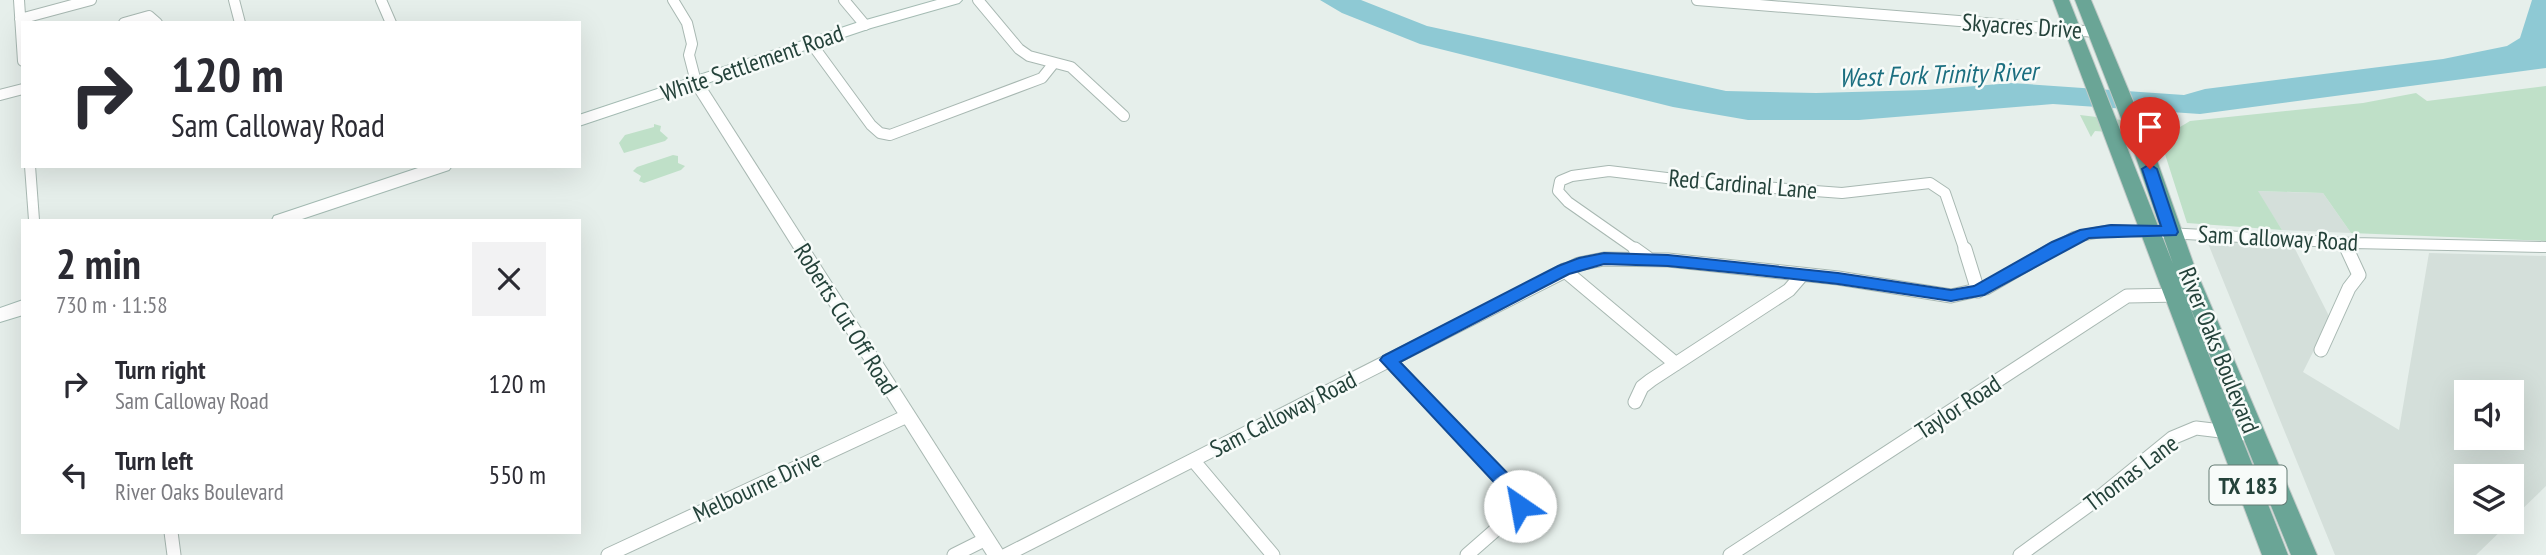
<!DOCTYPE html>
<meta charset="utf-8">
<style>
:root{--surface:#fff;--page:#f2f2f3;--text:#2b2b33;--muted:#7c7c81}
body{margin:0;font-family:"PT Sans Narrow",sans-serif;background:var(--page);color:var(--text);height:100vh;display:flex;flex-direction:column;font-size:26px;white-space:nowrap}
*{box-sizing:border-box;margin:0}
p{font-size:23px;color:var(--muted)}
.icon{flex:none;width:38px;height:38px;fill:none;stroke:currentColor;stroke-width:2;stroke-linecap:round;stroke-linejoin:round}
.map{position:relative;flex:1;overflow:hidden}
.sheet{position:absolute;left:21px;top:219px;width:560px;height:315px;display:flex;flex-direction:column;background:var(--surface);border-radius:0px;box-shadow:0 7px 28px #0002}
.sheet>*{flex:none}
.hud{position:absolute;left:21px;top:21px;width:560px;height:147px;border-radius:0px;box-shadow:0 7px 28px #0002;background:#fff;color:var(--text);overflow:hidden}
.controls{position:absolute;left:2454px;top:380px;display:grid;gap:14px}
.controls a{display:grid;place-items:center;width:70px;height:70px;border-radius:0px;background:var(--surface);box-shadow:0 7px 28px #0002;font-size:35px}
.pin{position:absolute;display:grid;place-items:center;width:60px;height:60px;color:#fff;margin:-72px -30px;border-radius:50% 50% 50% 0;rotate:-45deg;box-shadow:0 0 7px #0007}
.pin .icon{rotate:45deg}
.me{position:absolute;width:77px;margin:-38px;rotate:327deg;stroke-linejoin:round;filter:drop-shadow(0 0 5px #0008)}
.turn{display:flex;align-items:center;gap:24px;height:147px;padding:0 35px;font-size:32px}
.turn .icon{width:91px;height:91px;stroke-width:2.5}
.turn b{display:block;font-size:49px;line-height:60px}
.round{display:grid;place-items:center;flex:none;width:74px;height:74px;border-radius:0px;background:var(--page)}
.summary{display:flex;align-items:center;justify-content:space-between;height:119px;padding:0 35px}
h1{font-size:42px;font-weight:600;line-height:52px}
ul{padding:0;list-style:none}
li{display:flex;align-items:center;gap:21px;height:91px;padding:0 35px}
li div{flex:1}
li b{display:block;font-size:26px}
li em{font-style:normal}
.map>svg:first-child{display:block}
.built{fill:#d4dfda;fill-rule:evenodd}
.green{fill:#bfe0c8}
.water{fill:#8ec9d4}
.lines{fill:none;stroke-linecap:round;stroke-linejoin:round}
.minor-far1-casing{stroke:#a8b8b2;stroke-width:12}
.minor-casing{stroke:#a8b8b2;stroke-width:15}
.tertiary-casing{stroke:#a8b8b2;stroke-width:2}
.secondary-casing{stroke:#a4bbb3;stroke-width:2}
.primary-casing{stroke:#c2cac8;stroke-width:2}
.minor-far1{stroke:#fff;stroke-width:10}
.minor{stroke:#fff;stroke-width:13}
.tertiary{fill:#fff;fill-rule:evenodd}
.secondary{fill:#fff;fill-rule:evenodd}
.primary{fill:#6aa596;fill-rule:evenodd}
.route{fill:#1a73e8;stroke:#114b97;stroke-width:2}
.labels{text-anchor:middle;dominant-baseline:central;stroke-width:5;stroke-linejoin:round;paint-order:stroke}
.shield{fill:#f7fbf9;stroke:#637a73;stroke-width:2}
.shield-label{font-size:23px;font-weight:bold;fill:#24423a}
.street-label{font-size:24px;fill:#24423a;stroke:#f7fbf9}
.water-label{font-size:26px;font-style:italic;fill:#1c6f80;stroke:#f7fbf9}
</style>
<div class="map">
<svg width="2546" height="555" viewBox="0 0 2546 555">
<rect width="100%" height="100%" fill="#e6efeb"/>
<path class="built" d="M2257,191L2323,193L2351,233L2282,230Z
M2207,241L2293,245L2330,318L2303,372L2399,430L2429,253L2546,256V486L2511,520V476H2466V522H2510L2476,555H2335ZM2466,392H2511V438H2466Z"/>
<path class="green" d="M2546,86V241L2351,233L2323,193L2258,191L2282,230L2187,223L2164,151L2149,135L2095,131L2091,137L2080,115L2180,127L2190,121L2363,103L2416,93L2427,101Z
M654,124L661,126L660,131L668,138L665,141L624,153L619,143L625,135L654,127Z
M673,155L678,156V163L685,166L681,170L644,183L639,181L641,176L633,171L637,167Z"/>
<path class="water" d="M1320,0H1361L1427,26L1726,91L1816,93L1925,90L2012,83L2184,95L2205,89L2443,59L2507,46L2520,38L2532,0H2546V68L2200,114L2053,104L1859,120H1748L1673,107L1420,44L1342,13Z"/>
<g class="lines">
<defs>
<path id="minor-far1" d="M19,0L23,61
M234,0L240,23
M381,0L391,23
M673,0L687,23L692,44L689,55L696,82
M844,0L865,25
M978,0L1019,49L1029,56L1071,67L1124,116
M1697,0L2096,32
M20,19L91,0
M124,23L149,16L157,23
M811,43L871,125L880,133L890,135L1042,78L1054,63
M0,95L23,89
M30,166L34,220
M2342,242L2348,251
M1638,251L1568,202L1558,191L1560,181L1572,176L1609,171L1708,183L1842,193L1930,183L1945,193L1965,251
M2050,251L2074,237L2111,230L2353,243L2546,247"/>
<path id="minor" d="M1635,249L1649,259
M1965,249L1978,291
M1564,270L1676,364
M2321,350L2349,288L2359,275L2347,249
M1389,360L1517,495L1520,506L1516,512L1467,555
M1635,402L1642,387L1651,380L1789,290L1802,275
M1193,460L1273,555
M171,532L174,555
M608,555L907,416
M954,555L986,539
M1006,555L1579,264L1604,259L1668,260L1838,278L1951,296L1986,288L2053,249
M1730,555L2127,296L2181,295
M2020,555L2096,500L2172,438L2196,428L2254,435"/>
<path id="tertiary" d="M696,78L703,82L1006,555H987L689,82Z"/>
<path id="secondary" d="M937,0H962L959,3L871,28L579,126V115L859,22Z
M424,166H452L449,170L299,220H272L274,216Z
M23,300V315L0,322V308Z"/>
<path id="primary" d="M2053,0H2069L2173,264L2133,149L2075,0H2091L2153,149L2195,268L2317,555H2291L2180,282L2288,555H2262Z"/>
</defs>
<use href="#minor-far1" class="minor-far1-casing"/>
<use href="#minor" class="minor-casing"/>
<use href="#tertiary" class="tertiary-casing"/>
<use href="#secondary" class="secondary-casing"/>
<use href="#primary" class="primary-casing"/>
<use href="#minor-far1" class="minor-far1"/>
<use href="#minor" class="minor"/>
<use href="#tertiary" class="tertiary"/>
<use href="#secondary" class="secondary"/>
<use href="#primary" class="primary"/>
</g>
<path class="route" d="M2150,164L2157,169L2178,232L2176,235L2089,238L1984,295L1951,301L1838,284L1748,274L1668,266L1604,264L1569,274L1400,362L1518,484L1529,506L1526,511L1520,514L1513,511L1505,494L1380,360L1383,356L1558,266L1579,258L1604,253L1668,255L1838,273L1951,290L1974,286L2052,242L2080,230L2111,225L2161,226L2142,169Z"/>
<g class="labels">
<rect class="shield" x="2209.5" y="465.5" width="77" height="39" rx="5"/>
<g class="shield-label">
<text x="2248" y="485">TX 183</text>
</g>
<g class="street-label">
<text transform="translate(2022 26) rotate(4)">Skyacres Drive</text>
<text transform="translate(752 63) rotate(-19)">White Settlement Road</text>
<text transform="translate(1743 184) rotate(5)">Red Cardinal Lane</text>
<text transform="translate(2278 238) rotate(3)">Sam Calloway Road</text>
<text transform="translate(846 319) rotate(58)">Roberts Cut Off Road</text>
<text transform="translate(2219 350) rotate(68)">River Oaks Boulevard</text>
<text transform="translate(1958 407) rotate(-33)">Taylor Road</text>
<text transform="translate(1283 414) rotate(-27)">Sam Calloway Road</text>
<text transform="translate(2131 473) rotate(-37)">Thomas Lane</text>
<text transform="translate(757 486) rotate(-25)">Melbourne Drive</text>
</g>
<g class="water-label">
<text transform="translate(1938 74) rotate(-2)">West Fork Trinity River</text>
</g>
</g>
</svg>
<div class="controls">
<a><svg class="icon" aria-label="sound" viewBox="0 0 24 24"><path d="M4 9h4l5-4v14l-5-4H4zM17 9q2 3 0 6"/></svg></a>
<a><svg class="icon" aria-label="layers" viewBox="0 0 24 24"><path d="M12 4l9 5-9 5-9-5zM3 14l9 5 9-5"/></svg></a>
</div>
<div class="pin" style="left:2150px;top:169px;background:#d93025"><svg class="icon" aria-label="arrive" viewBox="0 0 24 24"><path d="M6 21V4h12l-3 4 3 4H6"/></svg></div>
<svg class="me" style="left:1520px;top:506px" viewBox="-20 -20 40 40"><circle r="19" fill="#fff"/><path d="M0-13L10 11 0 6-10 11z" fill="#1a73e8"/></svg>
<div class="hud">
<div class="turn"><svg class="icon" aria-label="right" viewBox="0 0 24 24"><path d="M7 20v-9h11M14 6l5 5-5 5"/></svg><div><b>120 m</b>Sam Calloway Road</div></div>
</div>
<section class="sheet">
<div class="summary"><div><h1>2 min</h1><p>730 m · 11:58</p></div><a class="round"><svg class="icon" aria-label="close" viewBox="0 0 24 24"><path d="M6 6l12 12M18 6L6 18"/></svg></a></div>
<ul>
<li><svg class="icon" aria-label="right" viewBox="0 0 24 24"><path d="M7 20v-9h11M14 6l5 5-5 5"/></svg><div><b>Turn right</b><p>Sam Calloway Road</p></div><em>120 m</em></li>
<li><svg class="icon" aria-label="left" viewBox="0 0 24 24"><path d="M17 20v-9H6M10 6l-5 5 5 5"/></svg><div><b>Turn left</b><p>River Oaks Boulevard</p></div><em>550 m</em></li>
</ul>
</section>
</div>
